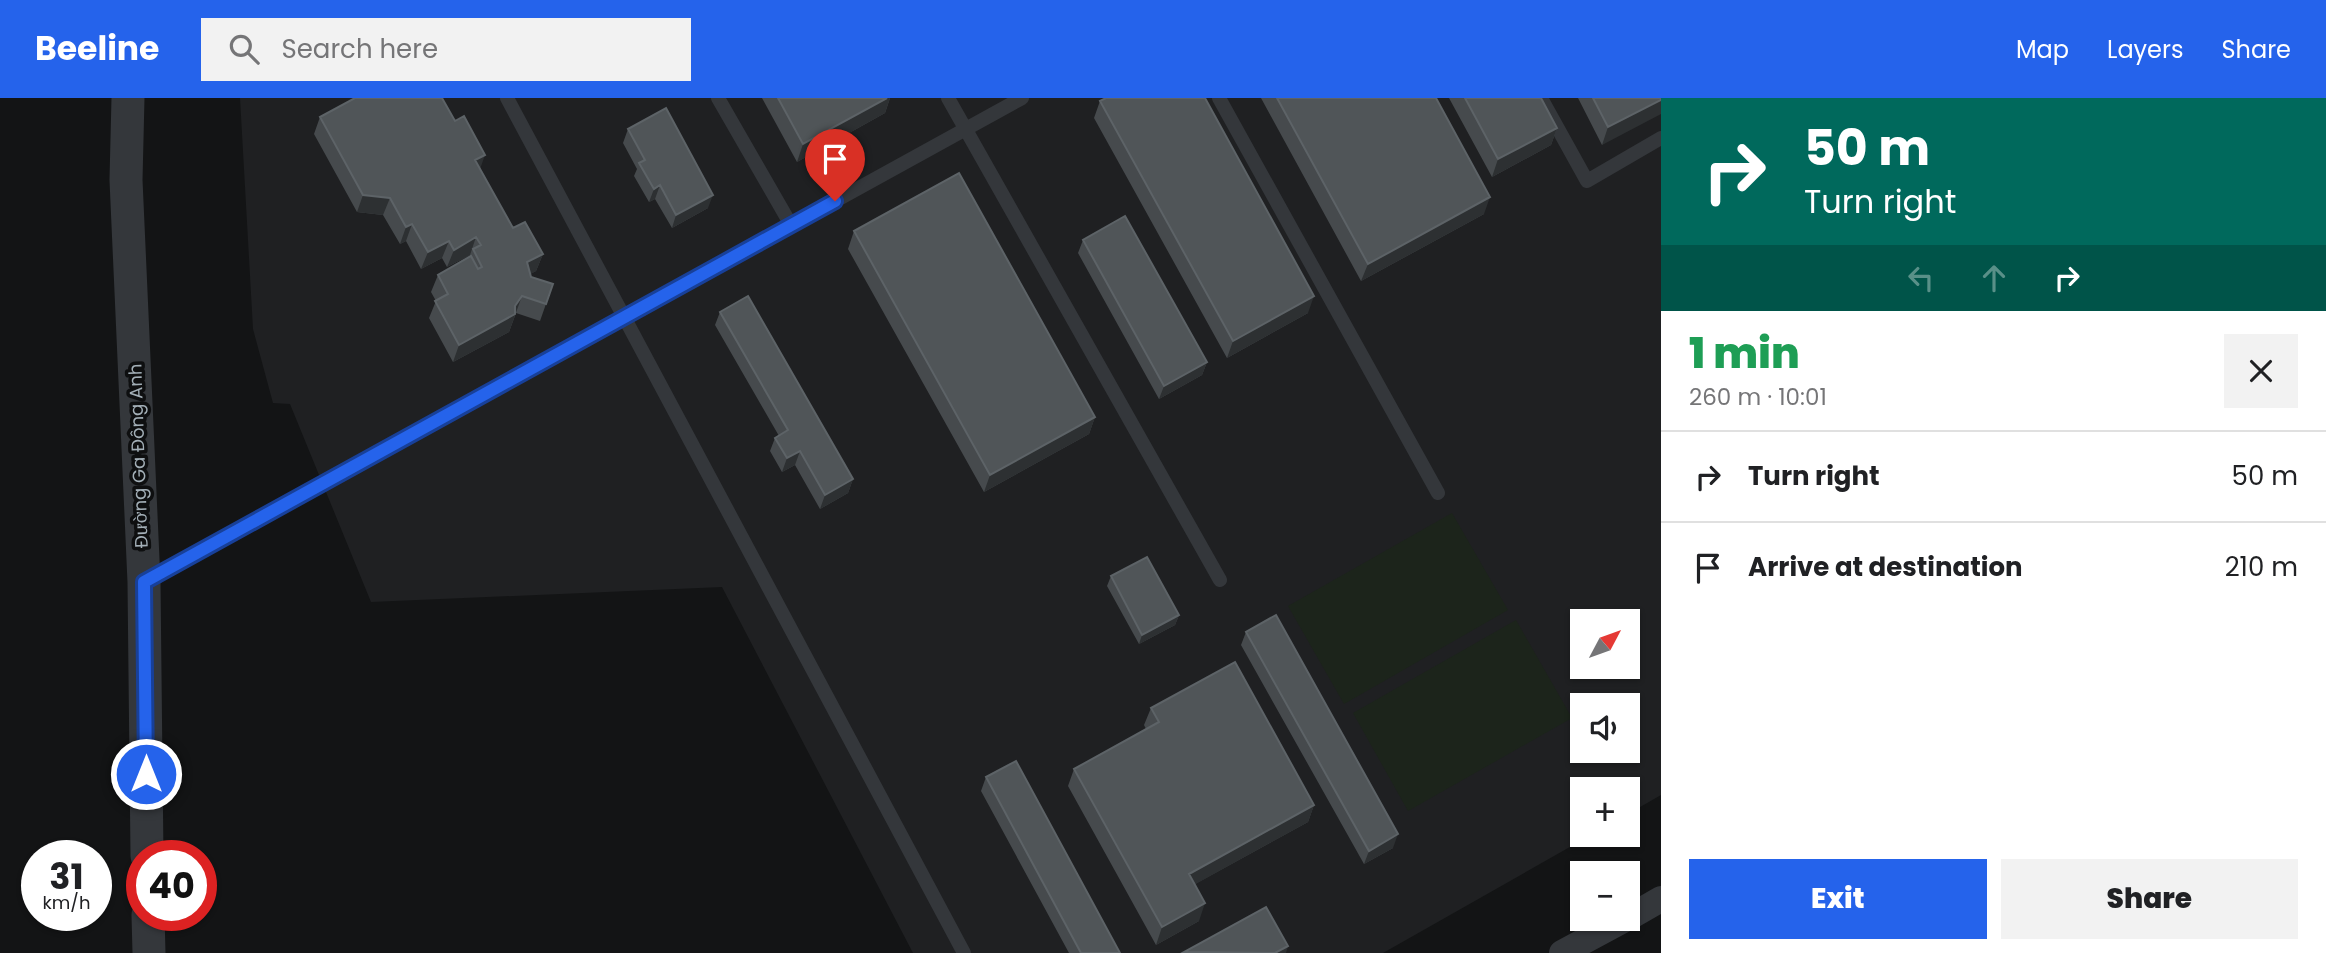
<!DOCTYPE html>
<meta charset="utf-8">
<style>
:root{--surface:#fff;--page:#f2f2f2;--text:#202124;--muted:#757577;--line:#e0e0e0;--accent:#2563eb}
body{margin:0;font-family:Poppins,sans-serif;background:var(--page);color:var(--text);height:100vh;display:flex;flex-direction:column;font-size:26px;white-space:nowrap}
*{box-sizing:border-box;margin:0}
p{font-size:23px;color:var(--muted)}
.icon{flex:none;width:38px;height:38px;fill:none;stroke:currentColor;stroke-width:2;stroke-linecap:round;stroke-linejoin:round}
.map{position:relative;flex:1;overflow:hidden}
.side{display:flex;flex-direction:column;background:var(--surface);width:665px}
.side>*{flex:none}
.guide{background:#00695c;color:#fff;overflow:hidden}
.needle{width:46px;rotate:49deg}
.controls{position:absolute;left:1570px;top:511px;display:grid;gap:14px}
.controls a{display:grid;place-items:center;width:70px;height:70px;border-radius:0px;background:var(--surface);box-shadow:0 2px 5px #0004;font-size:35px}
.speed{position:absolute;left:21px;top:742px;display:flex;gap:14px;font-size:35px;font-weight:700;text-align:center}
.speed>*{display:grid;place-content:center;width:91px;height:91px;border-radius:50%;background:var(--surface);box-shadow:0 2px 5px #0004;line-height:1}
.speed small{font-size:18px;font-weight:400}
.speed .limit{border:10px solid #d22;background:#fff;color:#111}
.pin{position:absolute;display:grid;place-items:center;width:60px;height:60px;color:#fff;margin:-72px -30px;border-radius:50% 50% 50% 0;rotate:-45deg;box-shadow:0 0 7px #0007}
.pin .icon{rotate:45deg}
.me{position:absolute;width:77px;margin:-38px;rotate:0deg;stroke-linejoin:round;filter:drop-shadow(0 0 5px #0008)}
.turn{display:flex;align-items:center;gap:24px;height:147px;padding:0 28px;font-size:32px}
.turn .icon{width:91px;height:91px;stroke-width:2.5}
.turn b{display:block;font-size:49px;line-height:60px}
.lanes{display:flex;align-items:center;height:66px;padding:0 28px;background:#0003;justify-content:center;gap:35px;direction:ltr}
.lanes .off{opacity:.35}
.round{display:grid;place-items:center;flex:none;width:74px;height:74px;border-radius:0px;background:var(--page)}
.summary{display:flex;align-items:center;justify-content:space-between;height:119px;padding:0 28px}
h1{font-size:42px;font-weight:800;line-height:52px;color:#1e9e55}
.primary-button{display:flex;gap:14px;margin-top:auto;padding:14px 28px}
.primary-button a{flex:1;height:80px;border-radius:0px;background:var(--accent);color:#fff;font-size:28px;font-weight:800;line-height:80px;text-align:center}
.primary-button a+a{background:var(--page);color:var(--text)}
ul{padding:0;list-style:none}
li{display:flex;align-items:center;gap:21px;height:91px;padding:0 28px;border-top:2px solid var(--line)}
li div{flex:1}
li b{display:block;font-size:26px}
li em{font-style:normal}
header{display:flex;align-items:center;gap:42px;box-sizing:border-box;height:98px;padding:0 35px;background:var(--accent);color:#fff}
header strong{font-size:33px}
nav{display:flex;gap:38px;margin-inline-start:auto;font-size:24px}
.search{width:490px;height:63px;background:var(--page);display:flex;align-items:center;gap:18px;box-sizing:border-box;padding:0 24px;border-radius:0px;color:var(--muted);font-size:26px}
main{display:flex;flex:1;min-height:0}
.map>svg:first-child{display:block}
.built{fill:#1f2022;fill-rule:evenodd}
.green{fill:#1c241b}
.lines{fill:none;stroke-linecap:round;stroke-linejoin:round}
.service{stroke:#34373b;stroke-width:14}
.minor{stroke:#34373b;stroke-width:26}
.tertiary{stroke:#34373b;stroke-width:33}
.wall{fill:#464a4d}
.shaded-wall{fill:#2d3032}
.building{fill:#505558;stroke:#5d6367;stroke-width:2}
.route-casing{stroke:#184099;stroke-width:18}
.route{stroke:#2563eb;stroke-width:12}
.labels{text-anchor:middle;dominant-baseline:central;stroke-width:7;stroke-linejoin:round;paint-order:stroke}
.street-label{font-size:18px;fill:#a3afb7;stroke:#0e0f10}
</style>
<header>
<strong>Beeline</strong>
<div class="search"><svg class="icon" aria-label="search" viewBox="0 0 24 24"><circle cx="10" cy="10" r="6"/><path d="M15 15l6 6"/></svg>Search here</div>
<nav><a>Map</a><a>Layers</a><a>Share</a></nav>
</header>
<main>
<div class="map">
<svg width="1661" height="855" viewBox="0 0 1661 855">
<rect width="100%" height="100%" fill="#131415"/>
<path class="built" d="M240,0H1661V697L1628,716V691H1582V737H1591L1383,855H913L722,489L371,504L290,306L273,305L253,231ZM1582,523H1628V569H1582ZM1582,607H1628V653H1582Z"/>
<path class="green" d="M1452,415L1508,512L1344,606L1288,508Z
M1516,522L1572,620L1408,713L1353,615Z"/>
<g class="lines">
<path class="service" d="M507,0L964,855
M718,0L791,127
M948,0L1220,482
M1219,0L1438,395
M1541,0L1587,83L1661,40
M145,483L1022,0"/>
<path class="minor" d="M1628,820L1661,801
M1562,855L1625,821"/>
<path class="tertiary" d="M128,0L126,82L144,484L147,758
M148,817L149,855"/>
</g>
<path class="wall" d="M762,0H890L885,15L797,64Z
M1261,0H1436L1484,116L1361,183Z
M1449,0H1541L1557,30L1551,47L1492,79Z
M1578,0H1661L1602,47Z
M1100,3L1308,215L1227,260L1094,20Z
M320,19L480,70L513,130L543,156L536,173L530,176L531,179L553,186L540,223L516,215L509,234L453,264L429,220L436,203L431,194L438,177L470,159V157L447,169L442,160L421,171L406,143L400,146L383,117L357,114L314,36Z
M628,31L708,110L672,130L655,101L649,104L634,78L637,71L623,45Z
M854,133L1095,319L1089,336L984,394L848,151Z
M1083,142L1207,264L1202,277L1159,301L1078,155Z
M720,214L853,381L848,395L820,411L795,367L782,374L770,353L775,340L779,338L715,227Z
M1111,478L1179,517L1175,527L1139,546L1107,488Z
M1246,534L1393,750L1364,766L1241,547Z
M1151,610L1314,707L1308,724L1195,786L1199,823L1156,847L1068,688L1074,671L1146,631L1144,627Z
M986,679L1120,855H1069L981,693Z"/>
<path class="shaded-wall" d="M887,0H890L885,15L797,64L803,46Z
M1661,2V16L1602,47L1608,29Z
M1557,30L1551,47L1492,79L1498,61Z
M485,57L479,74L475,62Z
M660,87L655,101L649,104L654,91Z
M363,97L390,100L383,117L357,114Z
M713,97L708,110L672,130L676,117Z
M1490,99L1484,116L1361,183L1368,166Z
M412,126L406,143L400,146L406,129Z
M476,139L470,157L447,169L454,152Z
M449,143L442,160L421,171L428,154Z
M543,156L536,173L520,182L527,164Z
M522,198L509,234L453,264L459,247L515,208Z
M1314,198L1308,215L1227,260L1233,243Z
M1207,264L1202,277L1159,301L1164,288Z
M1095,319L1089,336L984,394L990,377Z
M800,353L795,367L782,374L787,360Z
M853,381L848,395L820,411L825,397Z
M1179,517L1175,527L1139,546L1142,537Z
M1314,707L1308,724L1183,793L1189,776Z
M1398,736L1393,750L1364,766L1369,753Z
M1205,805L1199,823L1156,847L1162,829Z
M1288,848L1286,855H1275Z"/>
<path class="building" d="M355,0H442L455,23L464,18L485,57L475,62L513,130L525,124L543,156L527,164L531,179L553,186L546,206L522,198L515,208V216L459,247L435,203L448,196L438,177L471,158L478,171L482,169L473,151L481,147L476,139L454,152L449,143L428,154L412,126L406,129L390,100L363,97L320,19Z
M778,0H887L803,46Z
M1106,0H1205L1314,198L1233,243L1100,3Z
M1277,0H1436L1490,99L1368,166Z
M1465,0H1541L1557,30L1498,61Z
M1593,0H1661V2L1608,29Z
M666,10L713,97L676,117L660,87L654,91L639,65L645,62L628,31Z
M959,75L1095,319L990,377L854,133Z
M1125,118L1207,264L1164,288L1083,142Z
M748,198L853,381L825,397L800,353L787,360L775,340L788,332L720,214Z
M1147,459L1179,517L1142,537L1111,478Z
M1276,517L1398,736L1369,753L1246,534Z
M1235,564L1314,707L1189,776L1205,805L1162,829L1074,671L1159,624L1151,610Z
M1016,663L1120,855H1081L986,679Z
M1266,809L1288,848L1275,855L1184,854Z"/>
<g class="lines">
<defs>
<path id="route" d="M146,676L144,484L835,103"/>
</defs>
<use href="#route" class="route-casing"/>
<use href="#route" class="route"/>
</g>
<g class="labels">
<g class="street-label">
<text transform="translate(138 358) rotate(-92)">Đường Ga Đông Anh</text>
</g>
</g>
</svg>
<div class="controls">
<a><svg class="needle" viewBox="-14 -14 28 28"><path d="M0-13l5 13h-10z" fill="#e53935"/><path d="M0 13l5-13h-10z" fill="#757577"/></svg></a>
<a><svg class="icon" aria-label="sound" viewBox="0 0 24 24"><path d="M4 9h4l5-4v14l-5-4H4zM17 9q2 3 0 6"/></svg></a>
<a>+</a>
<a>−</a>
</div>
<div class="speed"><div>31<small>km/h</small></div><div class="limit">40</div></div>
<div class="pin" style="left:835px;top:103px;background:#d93025"><svg class="icon" aria-label="arrive" viewBox="0 0 24 24"><path d="M6 21V4h12l-3 4 3 4H6"/></svg></div>
<svg class="me" style="left:146px;top:676px" viewBox="-20 -20 40 40"><circle r="17" fill="#2563eb" stroke="#fff" stroke-width="3"/><path d="M0-11L8 9 0 5-8 9z" fill="#fff"/></svg>
</div>
<section class="side">
<div class="guide">
<div class="turn"><svg class="icon" aria-label="right" viewBox="0 0 24 24"><path d="M7 20v-9h11M14 6l5 5-5 5"/></svg><div><b>50 m</b>Turn right</div></div>
<div class="lanes"><svg class="icon off" aria-label="left" viewBox="0 0 24 24"><path d="M17 20v-9H6M10 6l-5 5 5 5"/></svg><svg class="icon off" aria-label="ahead" viewBox="0 0 24 24"><path d="M12 20V5M6 11l6-6 6 6"/></svg><svg class="icon" aria-label="right" viewBox="0 0 24 24"><path d="M7 20v-9h11M14 6l5 5-5 5"/></svg></div>
</div>
<div class="summary"><div><h1>1 min</h1><p>260 m · 10:01</p></div><a class="round"><svg class="icon" aria-label="close" viewBox="0 0 24 24"><path d="M6 6l12 12M18 6L6 18"/></svg></a></div>
<ul>
<li><svg class="icon" aria-label="right" viewBox="0 0 24 24"><path d="M7 20v-9h11M14 6l5 5-5 5"/></svg><div><b>Turn right</b></div><em>50 m</em></li>
<li><svg class="icon" aria-label="arrive" viewBox="0 0 24 24"><path d="M6 21V4h12l-3 4 3 4H6"/></svg><div><b>Arrive at destination</b></div><em>210 m</em></li>
</ul>
<div class="primary-button"><a>Exit</a><a>Share</a></div>
</section>
</main>
